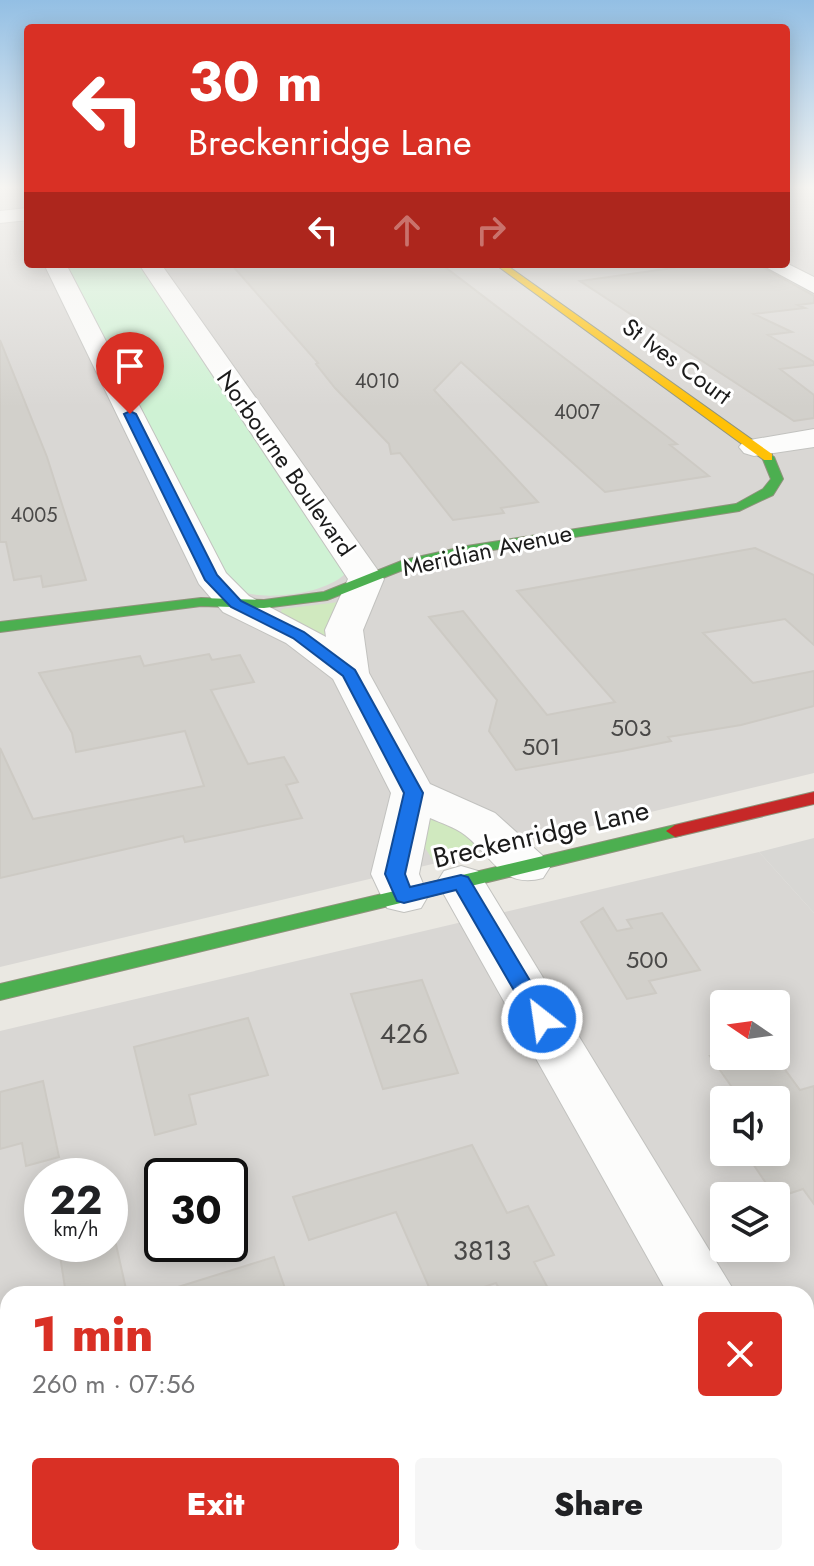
<!DOCTYPE html>
<meta charset="utf-8">
<style>
:root{--surface:#fff;--page:#f6f6f6;--text:#202124;--muted:#757577;--accent:#d93025}
body{margin:0;font-family:Jost,sans-serif;background:var(--page);color:var(--text);height:100vh;display:flex;flex-direction:column;font-size:30px;white-space:nowrap}
*{box-sizing:border-box;margin:0}
p{font-size:26px;color:var(--muted)}
.icon{flex:none;width:44px;height:44px;fill:none;stroke:currentColor;stroke-width:2;stroke-linecap:round;stroke-linejoin:round}
.map{position:relative;flex:1;overflow:hidden}
.drawer{position:absolute;left:0px;top:1286px;width:814px;height:280px;display:flex;flex-direction:column;background:var(--surface);border-radius:24px 24px 0 0;box-shadow:0 4px 20px #0003}
.drawer>*{flex:none}
.top-card{position:absolute;left:24px;top:24px;width:766px;height:244px;border-radius:8px;box-shadow:0 4px 20px #0003;background:#d93025;color:#fff;overflow:hidden}
.needle{width:52px;rotate:283deg}
.buttons{position:absolute;left:710px;top:990px;display:grid;gap:16px}
.buttons a{display:grid;place-items:center;width:80px;height:80px;border-radius:8px;background:var(--surface);box-shadow:0 4px 20px #0003;font-size:40px}
.speed{position:absolute;left:24px;top:1158px;display:flex;gap:16px;font-size:40px;font-weight:700;text-align:center}
.speed>*{display:grid;place-content:center;width:104px;height:104px;border-radius:50%;background:var(--surface);box-shadow:0 4px 20px #0003;line-height:1}
.speed small{font-size:20px;font-weight:400}
.speed .limit{border:4px solid #111;border-radius:12px;background:#fff;color:#111}
.pin{position:absolute;display:grid;place-items:center;width:68px;height:68px;color:#fff;margin:-82px -34px;border-radius:50% 50% 50% 0;rotate:-45deg;box-shadow:0 0 8px #0007}
.pin .icon{rotate:45deg}
.me{position:absolute;width:88px;margin:-44px;rotate:330deg;stroke-linejoin:round;filter:drop-shadow(0 0 6px #0008)}
.turn{display:flex;align-items:center;gap:28px;height:168px;padding:0 32px;font-size:36px}
.turn .icon{width:104px;height:104px;stroke-width:2.5}
.turn b{display:block;font-size:56px;line-height:68px}
.lanes{display:flex;align-items:center;height:76px;padding:0 32px;background:#0003;justify-content:center;gap:40px;direction:ltr}
.lanes .off{opacity:.35}
.round{display:grid;place-items:center;flex:none;width:84px;height:84px;border-radius:8px;background:var(--page)}
.head{display:flex;align-items:center;justify-content:space-between;height:136px;padding:0 32px}
h1{font-size:48px;font-weight:800;line-height:60px;color:var(--accent)}
.button{display:flex;gap:16px;margin-top:auto;padding:16px 32px}
.button a{flex:1;height:92px;border-radius:8px;background:var(--accent);color:#fff;font-size:32px;font-weight:800;line-height:92px;text-align:center}
.button a+a{background:var(--page);color:var(--text)}
.map>svg:first-child{display:block}
.residential{fill:#d9d7d4;fill-rule:evenodd}
.religious{fill:#d8d7d4}
.grass{fill:#d0e9bf}
.park{fill:#cff2d4}
.building{fill:#d2d0cb;stroke:#cdcac4;stroke-width:2}
.lines{fill:none;stroke-linecap:round;stroke-linejoin:round}
.street-casing{stroke:#c2c2bf;stroke-width:2}
.fast-casing{stroke:#8e937b;stroke-width:2}
.slow-casing{stroke:#8e937b;stroke-width:2}
.jam-casing{stroke:#8e937b;stroke-width:2}
.street{fill:#fcfcfb;fill-rule:evenodd}
.fast{fill:#4caf50;fill-rule:evenodd}
.slow{fill:#ffc107;fill-rule:evenodd}
.jam{fill:#c62828;fill-rule:evenodd}
.route{fill:#1a73e8;stroke:#114b97;stroke-width:2}
.labels{text-anchor:middle;dominant-baseline:central;stroke-width:6;stroke-linejoin:round;paint-order:stroke}
.far-number-label{font-size:20px;fill:#494847}
.far-street-label{font-size:24px;fill:#1b1b1b;stroke:#fff}
.number-label{font-size:24px;fill:#494847}
.street-label{font-size:28px;fill:#1b1b1b;stroke:#fff}
.near-number-label{font-size:28px;fill:#494847}
</style>
<div class="map">
<svg width="814" height="1566" viewBox="0 0 814 1566">
<rect width="100%" height="100%" fill="#eae8e2"/>
<path class="residential" d="M0,188H28V264H786V188H814V773L0,967Z
M759,852L814,913V1566H0V1031ZM724,1004H776V1056H724ZM724,1100H776V1152H724ZM42,1176H110V1244H42ZM162,1176H230V1244H162ZM724,1196H776V1248H724ZM8,1294H806V1558H8Z"/>
<path class="religious" d="M814,838V913L759,852Z"/>
<path class="grass" d="M339,602L327,635L323,636L280,615L282,609Z
M432,818L469,835L476,844V853L434,862L422,843L428,820Z"/>
<path class="park" d="M63,264H142L344,566L345,574C326,593 272,600 246,593C238,591 232,583 226,578Z"/>
<path class="building" d="M231,264H441L677,444L670,445L709,476L605,492L461,362L434,390L538,502L501,508L504,513L453,520L400,453L391,454L389,444L335,388L316,364L318,363Z
M701,264H757L814,296V303L798,305L805,308L754,314L792,332L768,335L814,362V365L780,369L814,395V418L794,421L580,281Z
M0,340L47,457L86,580L43,587L41,576L14,580L6,542H0Z
M755,548L814,575V645L785,619L703,633L753,683L814,671V706L741,725L668,737L671,741L622,751L516,770L489,731L497,700L429,617L463,611L547,715L615,702L517,591Z
M209,654L212,660L240,655L254,682L211,690L248,764L284,757L298,782L286,785L302,818L185,842L183,836L0,878V748L33,819L204,786L185,731L76,752L72,733L39,673L140,656L144,666Z
M603,908L617,931L632,928L627,920L662,913L700,970L649,981L656,993L627,999L581,922Z
M422,980L458,1073L383,1089L351,994Z
M248,1018L268,1075L189,1095L196,1124L155,1135L134,1047Z
M710,1056H775L800,1090L814,1086V1204L803,1189L776,1198L745,1152H777L776,1100H741Z
M43,1081L59,1157L26,1166L22,1143L0,1149V1092Z
M472,1145L507,1213L528,1206L554,1255L534,1262L551,1294H502L496,1283L463,1294H432L396,1212L309,1240L293,1197Z
M115,1240L126,1289L111,1294H66L60,1256Z
M274,1257L287,1294H179L178,1287Z"/>
<g class="lines">
<defs>
<path id="street" d="M28,208V220L0,223V211Z
M786,263L814,277V293L760,264Z
M44,264H66L226,573L249,596L326,637L325,630L348,579L139,264H161L384,579L363,630L369,673L430,784L495,813L543,856L550,867L543,878C502,889 493,857 465,835C455,827 441,823 430,818L419,874L428,896L421,908L404,912L387,908L371,874L391,793L333,679L286,643L223,612L199,584Z
M814,429V447L754,456L744,453L739,447L744,441Z
M461,866L478,871L736,1294H668L437,882L444,871Z
M806,1432L814,1435V1520L806,1517Z"/>
<path id="fast" d="M768,453L774,457L783,479L773,495L739,511L467,554L413,566L327,600L264,608L201,606L0,632V622L201,598L264,600L324,592L404,560L467,546L736,504L763,489L771,479L762,457Z
M675,825L682,827L684,831L682,835L0,1000V984Z"/>
<path id="slow" d="M495,264H505L772,454V460H764Z"/>
<path id="jam" d="M814,792V804L675,837L666,831L675,825Z"/>
</defs>
<use href="#street" class="street-casing"/>
<use href="#fast" class="fast-casing"/>
<use href="#slow" class="slow-casing"/>
<use href="#jam" class="jam-casing"/>
<use href="#street" class="street"/>
<use href="#fast" class="fast"/>
<use href="#slow" class="slow"/>
<use href="#jam" class="jam"/>
</g>
<linearGradient id="sky" x2="0" y2="1"><stop stop-color="#93bfe4"/><stop offset="0.46" stop-color="#f6f5f2"/><stop offset="1" stop-color="#f6f5f2" stop-opacity="0"/></linearGradient>
<rect width="814" height="407" fill="url(#sky)"/>
<path class="route" d="M130,411L136,414L217,575L241,601L304,632L355,670L423,793L405,874L410,887L461,875L468,877L553,1019L550,1025H534L456,890L404,903L397,901L385,874L404,793L343,676L293,638L231,607L205,580L124,414Z"/>
<g class="labels">
<g class="far-number-label">
<text x="377" y="381">4010</text>
<text x="577" y="412">4007</text>
<text x="34" y="515">4005</text>
</g>
<g class="far-street-label">
<text transform="translate(677 361) rotate(36)">St Ives Court</text>
<text transform="translate(286 463) rotate(55)">Norbourne Boulevard</text>
<text transform="translate(487 550) rotate(-12)">Meridian Avenue</text>
</g>
<g class="number-label">
<text x="631" y="727">503</text>
<text x="541" y="746">501</text>
<text x="647" y="959">500</text>
</g>
<g class="street-label">
<text transform="translate(541 834) rotate(-13)">Breckenridge Lane</text>
</g>
<g class="near-number-label">
<text x="404" y="1033">426</text>
<text x="482" y="1250">3813</text>
</g>
</g>
</svg>
<div class="buttons">
<a><svg class="needle" viewBox="-14 -14 28 28"><path d="M0-13l5 13h-10z" fill="#e53935"/><path d="M0 13l5-13h-10z" fill="#757577"/></svg></a>
<a><svg class="icon" aria-label="sound" viewBox="0 0 24 24"><path d="M4 9h4l5-4v14l-5-4H4zM17 9q2 3 0 6"/></svg></a>
<a><svg class="icon" aria-label="layers" viewBox="0 0 24 24"><path d="M12 4l9 5-9 5-9-5zM3 14l9 5 9-5"/></svg></a>
</div>
<div class="speed"><div>22<small>km/h</small></div><div class="limit">30</div></div>
<div class="pin" style="left:130px;top:414px;background:#d93025"><svg class="icon" aria-label="arrive" viewBox="0 0 24 24"><path d="M6 21V4h12l-3 4 3 4H6"/></svg></div>
<svg class="me" style="left:542px;top:1019px" viewBox="-20 -20 40 40"><circle r="17" fill="#1a73e8" stroke="#fff" stroke-width="3"/><path d="M0-11L8 9 0 5-8 9z" fill="#fff"/></svg>
<div class="top-card">
<div class="turn"><svg class="icon" aria-label="left" viewBox="0 0 24 24"><path d="M17 20v-9H6M10 6l-5 5 5 5"/></svg><div><b>30 m</b>Breckenridge Lane</div></div>
<div class="lanes"><svg class="icon" aria-label="left" viewBox="0 0 24 24"><path d="M17 20v-9H6M10 6l-5 5 5 5"/></svg><svg class="icon off" aria-label="ahead" viewBox="0 0 24 24"><path d="M12 20V5M6 11l6-6 6 6"/></svg><svg class="icon off" aria-label="right" viewBox="0 0 24 24"><path d="M7 20v-9h11M14 6l5 5-5 5"/></svg></div>
</div>
<section class="drawer">
<div class="head"><div><h1>1 min</h1><p>260 m · 07:56</p></div><a class="round" style="background:#d93025;color:#fff"><svg class="icon" aria-label="close" viewBox="0 0 24 24"><path d="M6 6l12 12M18 6L6 18"/></svg></a></div>
<div class="button"><a>Exit</a><a>Share</a></div>
</section>
</div>
